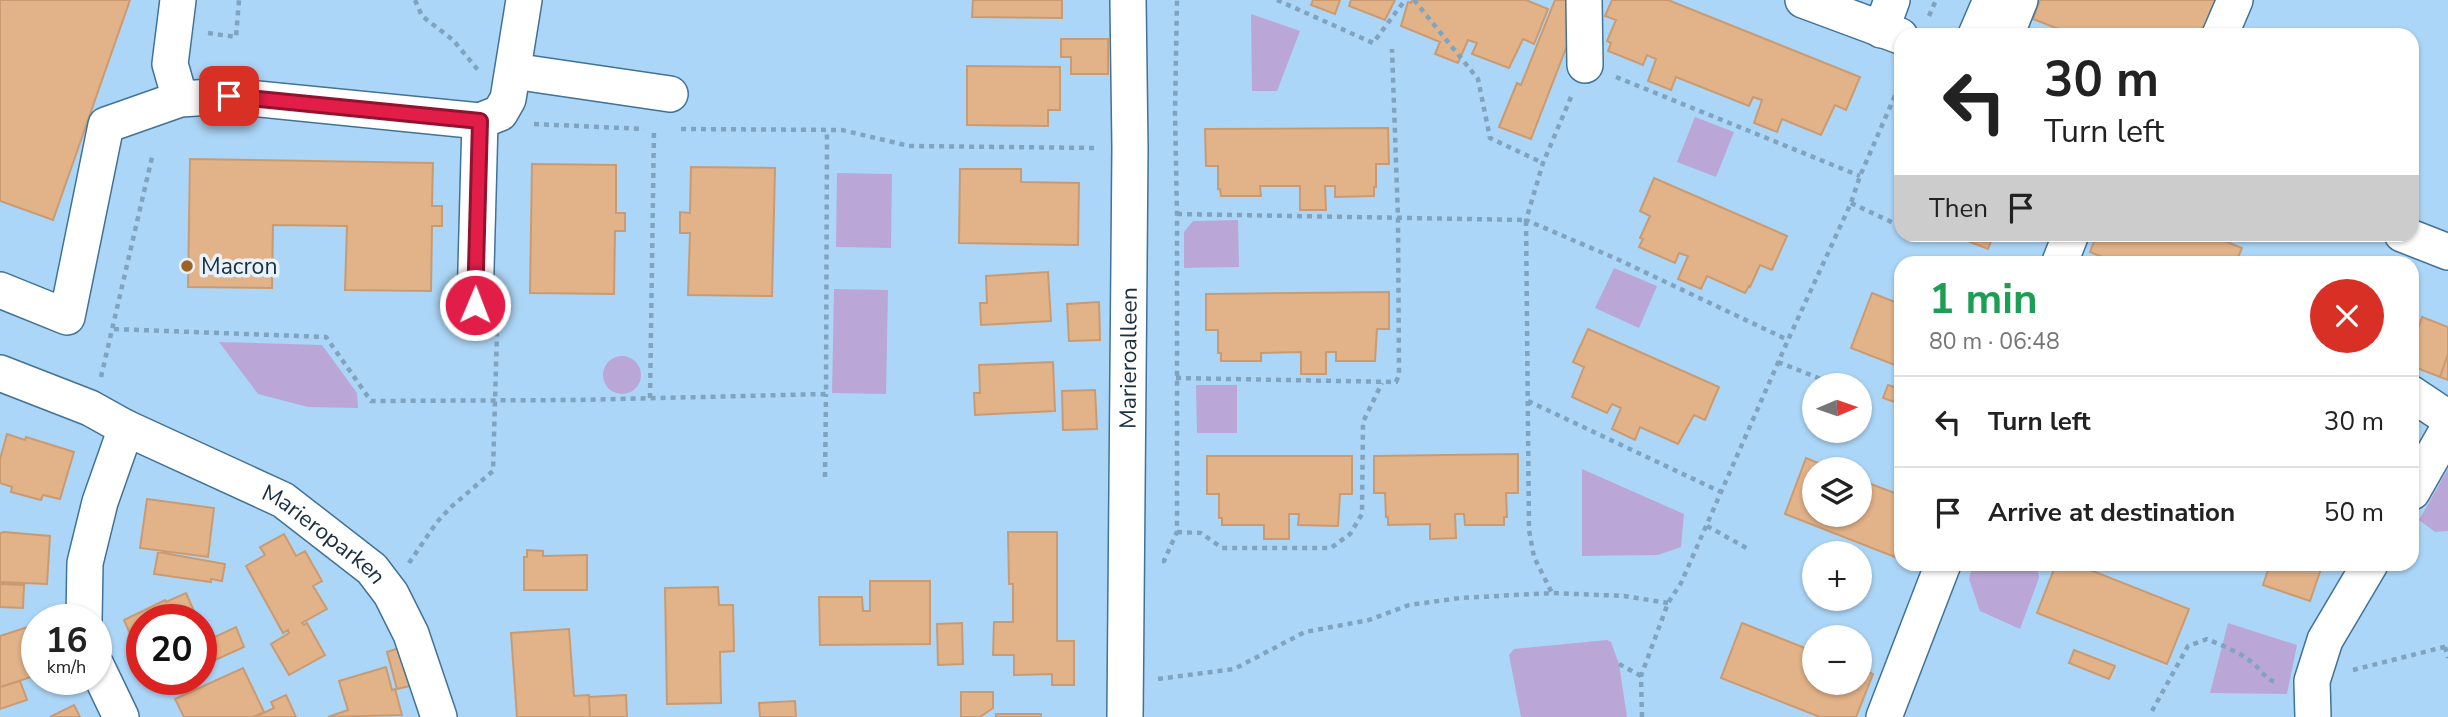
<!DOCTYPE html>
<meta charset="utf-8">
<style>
:root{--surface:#fff;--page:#f6f6f6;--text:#222;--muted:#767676;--line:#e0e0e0}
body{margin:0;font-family:"Nunito Sans",sans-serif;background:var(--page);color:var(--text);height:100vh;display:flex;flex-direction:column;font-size:26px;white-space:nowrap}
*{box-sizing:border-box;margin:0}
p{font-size:23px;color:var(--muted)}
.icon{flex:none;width:38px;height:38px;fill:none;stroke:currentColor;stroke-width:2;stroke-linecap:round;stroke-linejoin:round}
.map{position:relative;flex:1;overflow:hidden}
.side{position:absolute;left:1894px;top:256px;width:525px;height:315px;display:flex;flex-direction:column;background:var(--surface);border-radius:21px;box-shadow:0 2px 5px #0004}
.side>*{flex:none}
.top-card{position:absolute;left:1894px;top:28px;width:525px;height:214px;border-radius:21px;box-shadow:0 2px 5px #0004;background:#fff;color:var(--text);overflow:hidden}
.needle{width:46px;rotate:88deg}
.fabs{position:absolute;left:1802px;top:373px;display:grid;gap:14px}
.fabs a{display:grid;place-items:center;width:70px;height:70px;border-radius:50%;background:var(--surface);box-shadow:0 2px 5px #0004;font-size:35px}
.speed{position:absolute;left:21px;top:604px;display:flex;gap:14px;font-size:35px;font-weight:700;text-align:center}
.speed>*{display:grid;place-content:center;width:91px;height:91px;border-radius:50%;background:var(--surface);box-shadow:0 2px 5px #0004;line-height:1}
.speed small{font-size:18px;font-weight:400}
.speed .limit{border:10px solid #d22;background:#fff;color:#111}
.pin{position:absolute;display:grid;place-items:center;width:60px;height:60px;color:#fff;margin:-30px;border-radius:14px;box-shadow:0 4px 10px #0006}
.me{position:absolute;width:77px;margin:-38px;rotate:1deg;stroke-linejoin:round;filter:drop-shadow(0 0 5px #0008)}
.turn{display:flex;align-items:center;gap:24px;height:147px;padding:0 35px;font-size:32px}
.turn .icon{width:91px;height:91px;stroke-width:2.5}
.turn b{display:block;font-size:49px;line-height:60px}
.then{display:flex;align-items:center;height:66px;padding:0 35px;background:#0003;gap:14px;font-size:26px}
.round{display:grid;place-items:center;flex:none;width:74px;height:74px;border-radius:37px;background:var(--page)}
.head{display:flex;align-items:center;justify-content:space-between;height:119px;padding:0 35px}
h1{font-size:42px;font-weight:700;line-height:52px;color:#1e9e55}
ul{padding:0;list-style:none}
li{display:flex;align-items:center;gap:21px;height:91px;padding:0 35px;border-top:2px solid var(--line)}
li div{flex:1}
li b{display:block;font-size:26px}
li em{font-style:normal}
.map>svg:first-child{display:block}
.green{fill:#baa7d7}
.building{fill:#e2b288;stroke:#ca9b72;stroke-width:2}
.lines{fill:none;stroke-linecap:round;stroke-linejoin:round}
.minor-casing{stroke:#417297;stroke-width:38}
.path{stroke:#80a3bf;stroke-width:4.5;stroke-dasharray:5 5;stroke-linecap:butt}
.minor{stroke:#fff;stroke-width:35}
.route-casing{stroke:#92132f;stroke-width:18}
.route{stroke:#e11d48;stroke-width:12}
.poi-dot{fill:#9e6224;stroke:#e8f2fb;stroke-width:2.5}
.labels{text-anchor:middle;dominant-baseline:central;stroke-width:7;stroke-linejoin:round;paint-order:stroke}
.poi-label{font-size:23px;fill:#1a2f3f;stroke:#e8f2fb;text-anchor:start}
.street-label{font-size:23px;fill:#1a2f3f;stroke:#e8f2fb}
</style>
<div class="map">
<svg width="2448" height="717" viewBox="0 0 2448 717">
<rect width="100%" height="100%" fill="#acd6f7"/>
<path class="green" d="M1251,14L1300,31L1277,91H1252Z
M1695,117L1734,132L1716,177L1677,162Z
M837,173L892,174L891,248L836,247Z
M1238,220L1239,267L1184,268V232L1193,221Z
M1614,268L1657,286L1639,328L1595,308Z
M834,289L888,290L886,394L832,393Z
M219,342L322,345L357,393L358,408L308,407L258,394Z
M603 375a19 19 0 1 1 38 0a19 19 0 1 1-38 0Z
M1196,385H1237V433H1197Z
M1582,469L1684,514L1681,547L1658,555L1582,556Z
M2448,469V531L2435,532L2419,520Z
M1973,564H2037L2039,578L2020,629L1980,611L1969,579Z
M2228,623L2297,645L2287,694L2210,693Z
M1607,640L1611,642L1619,664L1627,717H1521L1509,655L1514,649Z"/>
<path class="building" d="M0,0H130L53,220L0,201Z
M973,0H1062V18L972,17Z
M1313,0H1340L1335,14L1311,5Z
M1351,0H1395L1385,20L1349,6Z
M1412,0H1526L1548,9L1534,44L1523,39L1509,68L1472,54L1477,43L1468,40L1458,63L1435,54L1440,42L1401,26L1408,2L1411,3Z
M1555,0H1572L1583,4L1531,139L1499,127L1517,83L1521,85Z
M1612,0H1668L1860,77L1846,110L1835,105L1821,135L1782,119L1777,132L1754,123L1762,100L1753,97L1749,106L1676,77L1671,90L1648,81L1656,59L1647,55L1643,65L1608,51L1611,43L1607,41L1616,20L1605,16Z
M2040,0H2220L2207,35H2074L2033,19Z
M1061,39H1108V74H1071V57H1061Z
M967,66L1060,67V110H1048V126L967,125Z
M1388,128L1389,164H1376V187H1374V196L1335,197V186H1325L1326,210H1300V186H1260L1261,196H1221L1220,189H1218V166H1206L1205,129Z
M190,159L433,163L432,206H442V226H432L431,291L345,290L347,226L273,225L272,288L188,287Z
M532,164L616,165V213H625V231H615L614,294L530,293Z
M691,167L775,168L772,296L688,295L690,233H680V212L690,213Z
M960,169H1021V182L1079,183L1078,245L959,243Z
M1654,178L1787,236L1772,270L1760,265L1750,287L1749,286L1745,293L1707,276L1701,289L1678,279L1688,256L1679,253L1675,263L1639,247L1643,239L1640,238L1650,216L1640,211Z
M1950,234H1990L1993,236L1988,249Z
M2097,234H2207L2242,248L2236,262H2115L2090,252Z
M1048,272L1051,321L981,325L980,303H987L986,276Z
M1389,292V329H1377L1375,361H1336V352H1326V374H1301V352L1261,353V361H1221V353H1218V330H1206V294Z
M1872,293L1900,304V367L1851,348Z
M1099,302L1100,340L1069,341L1067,304Z
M2422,317L2448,327V354L2440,377L2412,366V345Z
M1588,329L1719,387L1705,420L1694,415L1678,444L1640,427L1635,440L1612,429L1621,408L1612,404L1607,413L1572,397L1584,367L1573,362Z
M2448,354V380L2440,377Z
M1053,362L1055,411L975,415L974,393H980L979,365Z
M1888,385L1900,389V404L1883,398Z
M1095,390L1097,429L1063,430L1062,391Z
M7,434L25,440L26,437L74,452L60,499L43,495L41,500L11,492L12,487L0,483V459Z
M1518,454V493H1506L1507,517H1504V525H1465L1464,514H1455L1456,538L1430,539V524L1388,525V517H1386L1385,493H1374V456Z
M1207,456H1352V494H1340L1338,526L1298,525L1299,514H1289V539H1264V525H1222V518H1219V494H1207Z
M1806,458L1833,469H1815V514H1860V480L1900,495V559L1785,514Z
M147,499L214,508L208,557L140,548Z
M4,532L50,536L47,584L0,582V533Z
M1008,532H1057V641H1074V685H1052V674L1014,675V655H993L994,622H1013V584H1009Z
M284,534L296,556L305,551L322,581L313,586L327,609L302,623L304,625L307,623L325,655L289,675L271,644L289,633L288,630L283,633L246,566L265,555L260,547Z
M527,550L543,551V556L587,555V590H524V557H527Z
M158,552L225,564L222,581L211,579V582L154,574Z
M2056,564H2075L2189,609L2167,664L2037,613Z
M2270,564H2316L2322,566L2310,601L2263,585Z
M870,581H930V644L820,645L819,597H862L863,611H870Z
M0,584L24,585L23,608L0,607Z
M718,587L719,605H733L734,651L720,652L721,703L667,704L665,588Z
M186,593L198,620H142V661L124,620L165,600L166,602Z
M962,623L963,664L938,665L937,624Z
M1742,623L1815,652V682H1860V669L1873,674L1856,717H1820L1721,678Z
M37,624V675L0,687V636Z
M236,627L244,647L213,661L204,642Z
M569,629L574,696L589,695L590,717H517L511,633Z
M399,648L414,685L397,689L387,652Z
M2074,650L2115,666L2109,679L2069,663Z
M386,667L392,690L395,689L402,715L328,717L348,710L339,681Z
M243,668L264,712L253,717H184L175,699Z
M20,681L27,700L0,709V687Z
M961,692H993V708L980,717H961Z
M286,695L296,717H255L274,708L271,702Z
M626,695L627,717H590L589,697Z
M795,701L796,717H760L759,703Z
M74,705L80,717H50Z
M996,714H1041V717H996Z"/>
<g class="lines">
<defs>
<g id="minor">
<path d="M178,0L170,64L180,99"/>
<path d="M1584,0L1585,65"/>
<path d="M1803,0L1900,36"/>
<path d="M1881,30L1892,0"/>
<path d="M1976,35L1991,0"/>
<path d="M2006,35L2020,0"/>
<path d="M2220,35L2235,0"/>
<path d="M513,71L670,94"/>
<path d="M2402,234L2448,252"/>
<path d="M2060,262L2071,234"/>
<path d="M0,290L67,317L106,125L180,99L229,96L480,121"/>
<path d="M475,305L480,121L500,113L508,99L524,0"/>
<path d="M0,373L90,408L126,428"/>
<path d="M2412,394L2448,418"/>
<path d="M2412,492L2448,429"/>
<path id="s1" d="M84,620L85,563L100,502L126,428L283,500L372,569L391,594L411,634L439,717"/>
<path d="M96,665L121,717"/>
<path id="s2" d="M1125,717L1130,148L1128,0"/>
<path d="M1884,717L1943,564"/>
<path d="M2313,717L2312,681L2325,640L2370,564"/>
</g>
</defs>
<use href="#minor" class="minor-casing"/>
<path class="path" d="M415,0L422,16L453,40L478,70
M1277,0L1373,43L1405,0
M1414,0L1478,79L1490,138L1543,163
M1929,16L1936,0
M208,33L236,37L239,0
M1616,77L1860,176
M1571,97L1543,163L1526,220L1617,259L1788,340
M534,124L644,129
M681,129L842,130L909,146L1097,148
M1851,203L1900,226
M1177,214L1526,220L1529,530L1534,557L1552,593
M114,329L326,337L371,401L576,400L826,394L827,130
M1778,362L1831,383
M101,377L153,153
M1176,378L1396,382L1399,375L1398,218L1392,49
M650,398L654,129
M1528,401L1721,492
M825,477L826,394
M1707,526L1750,550
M1177,532L1201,533L1222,548H1331L1350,534L1362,514L1363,422L1382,383
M1162,561H1164L1177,532V214L1175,113L1177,0
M409,563L437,522L451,507L493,471L497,332
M2445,647L2448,658
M1619,664L1641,676
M2353,670L2448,646
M1158,679L1234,669L1305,632L1369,620L1409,605L1460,598L1552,593L1624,596L1668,603
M2152,711L2188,646L2207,639C2223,646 2240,652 2254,664C2262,671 2266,680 2276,682
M1642,717L1641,676L1668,603L1681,583L1788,340L1851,203L1860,176L1900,84"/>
<use href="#minor" class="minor"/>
</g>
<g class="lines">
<defs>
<path id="route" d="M229,96L480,121L475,305"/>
</defs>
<use href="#route" class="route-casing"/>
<use href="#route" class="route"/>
</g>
<circle class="poi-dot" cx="187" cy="266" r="7"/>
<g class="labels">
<g class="poi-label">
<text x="201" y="266">Macron</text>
</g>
<g class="street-label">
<text stroke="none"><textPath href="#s2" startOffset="359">Marieroalleen</textPath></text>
<text stroke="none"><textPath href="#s1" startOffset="424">Marieroparken</textPath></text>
</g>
</g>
</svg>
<div class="fabs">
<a><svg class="needle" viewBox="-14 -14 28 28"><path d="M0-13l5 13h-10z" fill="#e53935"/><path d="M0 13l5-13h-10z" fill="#767676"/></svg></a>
<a><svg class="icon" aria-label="layers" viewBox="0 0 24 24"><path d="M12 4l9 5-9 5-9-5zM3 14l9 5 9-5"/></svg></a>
<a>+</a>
<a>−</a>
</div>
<div class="speed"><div>16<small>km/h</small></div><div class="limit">20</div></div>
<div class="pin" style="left:229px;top:96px;background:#d93025"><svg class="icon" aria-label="arrive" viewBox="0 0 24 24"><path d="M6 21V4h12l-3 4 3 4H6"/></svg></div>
<svg class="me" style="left:475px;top:305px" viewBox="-20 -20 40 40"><circle r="17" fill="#e11d48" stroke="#fff" stroke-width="3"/><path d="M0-11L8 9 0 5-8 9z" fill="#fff"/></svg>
<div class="top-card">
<div class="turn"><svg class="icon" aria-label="left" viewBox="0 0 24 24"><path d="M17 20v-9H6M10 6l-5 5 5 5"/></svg><div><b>30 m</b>Turn left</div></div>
<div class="then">Then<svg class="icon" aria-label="arrive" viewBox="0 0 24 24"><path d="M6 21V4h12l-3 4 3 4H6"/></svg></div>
</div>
<section class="side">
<div class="head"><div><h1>1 min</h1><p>80 m · 06:48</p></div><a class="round" style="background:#d93025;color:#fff"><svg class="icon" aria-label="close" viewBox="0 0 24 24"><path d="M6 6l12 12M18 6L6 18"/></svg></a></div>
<ul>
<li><svg class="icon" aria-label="left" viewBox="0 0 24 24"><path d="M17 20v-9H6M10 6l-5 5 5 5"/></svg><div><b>Turn left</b></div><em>30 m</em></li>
<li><svg class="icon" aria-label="arrive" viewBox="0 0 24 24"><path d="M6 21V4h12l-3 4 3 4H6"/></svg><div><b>Arrive at destination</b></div><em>50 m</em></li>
</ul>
</section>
</div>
